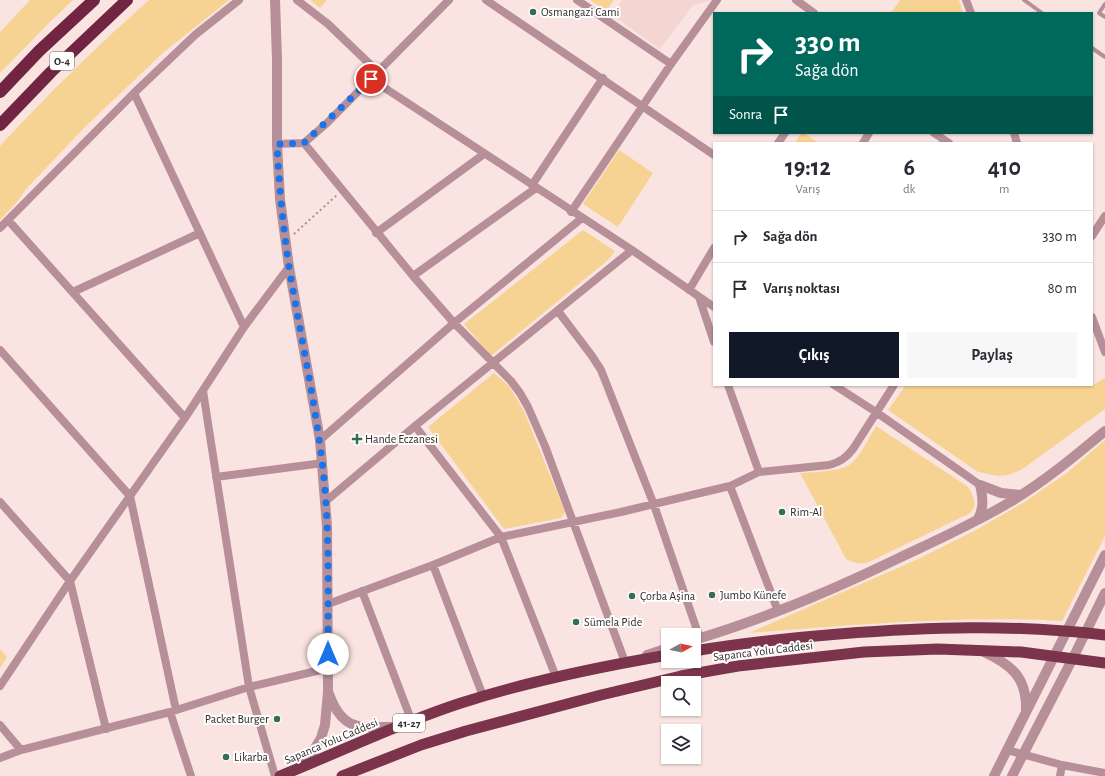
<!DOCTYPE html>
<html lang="tr">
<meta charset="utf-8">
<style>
:root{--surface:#fff;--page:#f7f7f7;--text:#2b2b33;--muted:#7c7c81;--line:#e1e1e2;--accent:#111827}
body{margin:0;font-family:"Alegreya Sans",sans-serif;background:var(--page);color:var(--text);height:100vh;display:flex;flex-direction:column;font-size:15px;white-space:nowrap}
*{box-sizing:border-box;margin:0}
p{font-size:13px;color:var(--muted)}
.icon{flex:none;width:22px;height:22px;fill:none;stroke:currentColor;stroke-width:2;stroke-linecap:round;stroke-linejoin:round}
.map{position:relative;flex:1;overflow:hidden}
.details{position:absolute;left:713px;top:142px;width:380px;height:244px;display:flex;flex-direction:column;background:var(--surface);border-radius:0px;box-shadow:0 1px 3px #0004}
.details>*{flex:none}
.top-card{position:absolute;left:713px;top:12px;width:380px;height:122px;border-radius:0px;box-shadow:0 1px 3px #0004;background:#00695c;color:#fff;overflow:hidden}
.needle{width:26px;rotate:82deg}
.controls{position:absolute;left:661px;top:628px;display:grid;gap:8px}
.controls a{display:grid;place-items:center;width:40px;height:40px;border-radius:0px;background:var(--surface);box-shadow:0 1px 3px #0004;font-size:20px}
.pin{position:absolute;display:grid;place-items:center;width:34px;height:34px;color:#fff;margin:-17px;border:2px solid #fff;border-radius:50%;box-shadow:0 1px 4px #0007}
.me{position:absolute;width:44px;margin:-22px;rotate:0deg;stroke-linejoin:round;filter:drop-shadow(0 0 3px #0008)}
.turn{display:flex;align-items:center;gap:14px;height:84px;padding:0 16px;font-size:18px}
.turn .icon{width:52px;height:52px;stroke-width:2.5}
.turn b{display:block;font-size:28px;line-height:34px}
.then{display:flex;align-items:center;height:38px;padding:0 16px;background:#0003;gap:8px;font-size:15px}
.eta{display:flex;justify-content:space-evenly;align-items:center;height:68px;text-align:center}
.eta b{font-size:24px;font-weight:700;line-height:28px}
.primary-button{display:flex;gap:8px;margin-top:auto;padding:8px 16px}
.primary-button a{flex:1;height:46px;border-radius:0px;background:var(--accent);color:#fff;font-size:16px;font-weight:700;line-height:46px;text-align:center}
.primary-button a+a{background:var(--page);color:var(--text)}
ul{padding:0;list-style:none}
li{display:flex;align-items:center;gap:12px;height:52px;padding:0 16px;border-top:1px solid var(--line)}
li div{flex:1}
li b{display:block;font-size:15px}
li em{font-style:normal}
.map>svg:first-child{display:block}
.built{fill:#f3d5d1}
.green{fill:#f7d393}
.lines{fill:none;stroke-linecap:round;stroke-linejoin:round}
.path{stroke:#a49491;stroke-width:2;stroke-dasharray:2 3;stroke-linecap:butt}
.service{stroke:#b68f99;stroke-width:4}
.minor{stroke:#b68f99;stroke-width:8}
.tertiary{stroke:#b68f99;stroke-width:10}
.trunk{stroke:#7b344c;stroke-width:11}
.motorway{stroke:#712541;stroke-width:12}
.route{stroke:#1a73e8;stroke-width:7;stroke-dasharray:0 12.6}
.poi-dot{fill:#356c52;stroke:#fff;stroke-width:1.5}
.labels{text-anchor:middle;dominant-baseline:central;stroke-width:4;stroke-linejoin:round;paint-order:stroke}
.shield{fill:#fff;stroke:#706b6a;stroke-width:1}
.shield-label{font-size:11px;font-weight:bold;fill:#332b2a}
.poi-label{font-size:12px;fill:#332b2a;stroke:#fff;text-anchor:start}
.street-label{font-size:12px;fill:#332b2a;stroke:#fff}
</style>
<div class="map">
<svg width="1105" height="776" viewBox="0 0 1105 776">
<rect width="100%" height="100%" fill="#fae4e1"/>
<path class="built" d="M622,0H710L709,1L693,5L660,49L612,15Z"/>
<path class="green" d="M30,0H73L49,23L0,73V32Z
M149,0H229L164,52L87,125L27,188L17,202L0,220V146C47,95 97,46 149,0Z
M310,0H327L320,8Z
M590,0H614L606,11Z
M900,0H959L963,13H891Z
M801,133H804L817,142V143H795Z
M619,150L653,173L618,227L583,204Z
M583,230L615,251L608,260L491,356L464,324Z
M494,373L509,386L524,411L565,512L561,518L504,529L428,427Z
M1105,378V409L1021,470L1008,475L998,476L978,472L888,410L906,385H1090L1091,386Z
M876,426L967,486C972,493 979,504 971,512C969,514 965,516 962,517L867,563C859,564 853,563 846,559L800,473C814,472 838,472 849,465C860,458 869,437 876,426Z
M1105,440V536L1062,621C958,615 853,625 749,633L916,560L974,531L1023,503L1068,472Z
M0,649L7,657L0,668Z"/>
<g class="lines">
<path class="path" d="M294,234L337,195"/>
<path class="service" d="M1024,0L1042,13
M1105,4L1099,13L1105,17
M1092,48L1105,57"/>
<path class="minor" d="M297,0L328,24L378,72
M486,0L714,155
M577,0L671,64
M796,0L814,13
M966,0L971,13
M371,79L632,250L714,307
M134,93L244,327
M934,133L949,143
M1014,133L1017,143
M304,143L413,276L454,323L511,381L520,393L528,407L545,446L625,662
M778,143L785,133
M863,143L869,133
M277,144L304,143L327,123L449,0
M532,185L603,78
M571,212L671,64L717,0
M8,220L185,418
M0,228L134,93L195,35L239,0
M376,233L484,154
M1092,236L1105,216
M413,276L536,188
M689,290L714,248
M73,292L200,233
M699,297L714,342
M558,311L592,356L601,370L654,505L700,639
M1092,317L1105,352
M0,350L130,496L176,710
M728,385L759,472
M834,385L876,412L980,485
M203,391L249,687L275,776
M415,426L501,537L556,677
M320,440L454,323L582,218
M216,477L323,463
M730,486L778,611
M326,501L415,426L632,250
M0,502L70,581L106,729
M433,565L483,696
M362,591L412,722
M328,604L433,565L501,537L621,512L696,494L730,486L759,472L829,465C840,462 846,458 853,449L894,385
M0,686L70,581L185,418L244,327L289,267
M170,712L191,776
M0,725L21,750
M1007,750L1062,765L1105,773
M0,758L21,750L170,712L249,687L329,668
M1060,776L1062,765"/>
<path class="tertiary" d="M275,0L277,60V144L280,199L289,267L320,440L327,526L328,692L325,725L321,738L309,758L300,766
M980,485L1001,493L1021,495
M978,519C984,508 983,498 980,485
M694,640C765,619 833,590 899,558C937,540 975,523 1010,502C1044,482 1075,456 1105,431
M982,651C1010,664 1027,676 1026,710
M647,655L668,648
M329,694C343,732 360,727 394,727
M994,776L1105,555
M1012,776L1073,658L1105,593"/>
<path class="trunk" d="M694,651C742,643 790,638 839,634C928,627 1015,624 1105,635
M280,776C340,752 399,723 461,703C529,681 598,667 668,655
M342,776L421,745L466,731L601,695L681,676L738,666L864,652L938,649L1021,652L1105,663"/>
<path class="motorway" d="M0,92L39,51L94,0
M0,125L51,72L127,0"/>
</g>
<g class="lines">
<path class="route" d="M328,654C328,590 330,525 322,461C314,396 300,332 289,267C283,226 279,185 277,144L304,143L371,79"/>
</g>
<g class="poi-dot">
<circle cx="533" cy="12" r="4"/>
<path d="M355 433h4v4h4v4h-4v4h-4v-4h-4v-4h4z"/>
<circle cx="782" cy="512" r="4"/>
<circle cx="712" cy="595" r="4"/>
<circle cx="632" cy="596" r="4"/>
<circle cx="576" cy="622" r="4"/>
<circle cx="277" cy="719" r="4"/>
<circle cx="226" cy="757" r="4"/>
</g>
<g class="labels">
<g class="shield">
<rect x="50" y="52" width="24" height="18" rx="3"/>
<rect x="393" y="714" width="32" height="18" rx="3"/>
</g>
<g class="shield-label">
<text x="62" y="61">O-4</text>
<text x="409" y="723">41-27</text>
</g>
<g class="poi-label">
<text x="541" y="12">Osmangazi Cami</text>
<text x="365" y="439">Hande Eczanesi</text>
<text x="790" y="512">Rim-Al</text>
<text x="720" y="595">Jumbo Künefe</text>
<text x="640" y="596">Çorba Aşina</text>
<text x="584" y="622">Sümela Pide</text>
<text x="269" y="719" text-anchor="end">Packet Burger</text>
<text x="234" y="757">Likarba</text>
</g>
<g class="street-label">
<text transform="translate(763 651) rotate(-7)">Sapanca Yolu Caddesi</text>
<text transform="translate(331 741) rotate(-23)">Sapanca Yolu Caddesi</text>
</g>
</g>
</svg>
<div class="controls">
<a><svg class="needle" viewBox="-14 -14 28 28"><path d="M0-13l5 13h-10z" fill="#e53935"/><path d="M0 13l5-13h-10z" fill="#7c7c81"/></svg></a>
<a><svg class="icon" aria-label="search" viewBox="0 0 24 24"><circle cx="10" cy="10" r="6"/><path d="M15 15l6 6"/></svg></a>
<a><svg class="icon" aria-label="layers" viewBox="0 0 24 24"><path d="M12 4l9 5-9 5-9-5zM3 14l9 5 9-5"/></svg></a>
</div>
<div class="pin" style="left:371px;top:79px;background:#d93025"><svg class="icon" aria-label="arrive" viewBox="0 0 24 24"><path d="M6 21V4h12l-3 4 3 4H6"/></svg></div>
<svg class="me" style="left:328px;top:654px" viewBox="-20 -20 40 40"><circle r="19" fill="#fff"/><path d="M0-13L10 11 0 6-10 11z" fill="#1a73e8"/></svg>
<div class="top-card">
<div class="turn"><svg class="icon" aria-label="right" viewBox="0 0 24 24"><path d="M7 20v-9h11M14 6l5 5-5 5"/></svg><div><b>330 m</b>Sağa dön</div></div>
<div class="then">Sonra<svg class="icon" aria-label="arrive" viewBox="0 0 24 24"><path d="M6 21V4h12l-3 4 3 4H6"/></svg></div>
</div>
<section class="details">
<div class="eta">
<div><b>19:12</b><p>Varış</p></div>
<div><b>6</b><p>dk</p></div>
<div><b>410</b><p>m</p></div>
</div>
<ul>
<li><svg class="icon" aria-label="right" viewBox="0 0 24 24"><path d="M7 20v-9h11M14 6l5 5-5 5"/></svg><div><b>Sağa dön</b></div><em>330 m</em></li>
<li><svg class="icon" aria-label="arrive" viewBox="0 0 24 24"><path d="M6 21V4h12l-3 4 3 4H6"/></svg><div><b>Varış noktası</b></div><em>80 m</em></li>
</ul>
<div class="primary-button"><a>Çıkış</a><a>Paylaş</a></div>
</section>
</div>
